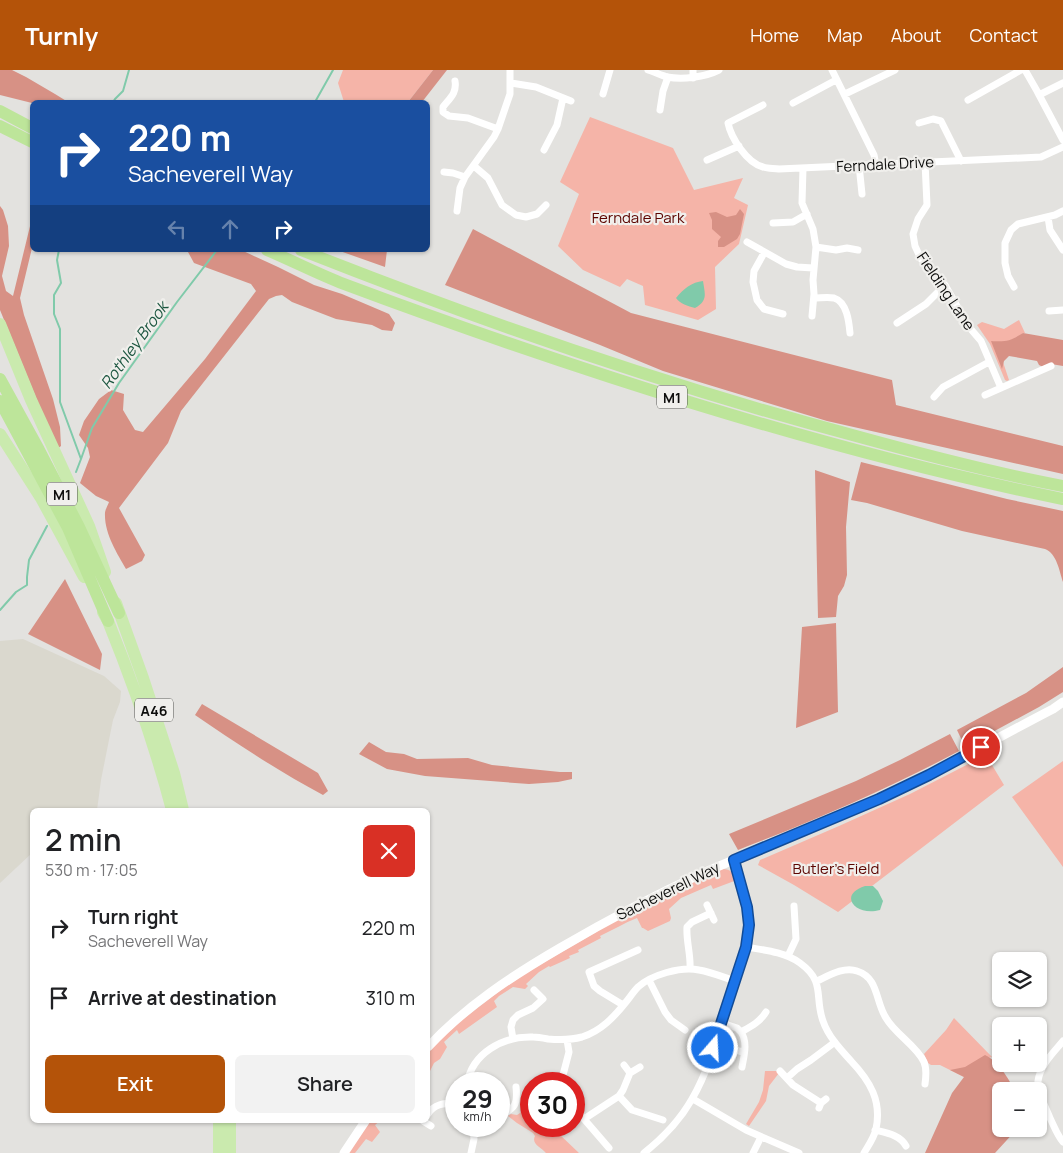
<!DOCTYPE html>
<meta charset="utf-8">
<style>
:root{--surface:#fff;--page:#f2f2f2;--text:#202124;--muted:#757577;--accent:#b45309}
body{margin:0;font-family:Manrope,sans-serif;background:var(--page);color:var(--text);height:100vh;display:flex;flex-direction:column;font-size:19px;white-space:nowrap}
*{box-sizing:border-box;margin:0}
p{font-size:16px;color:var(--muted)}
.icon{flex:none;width:28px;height:28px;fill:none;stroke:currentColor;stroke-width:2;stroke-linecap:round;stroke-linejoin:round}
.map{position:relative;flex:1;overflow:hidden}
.drawer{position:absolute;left:30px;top:738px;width:400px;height:315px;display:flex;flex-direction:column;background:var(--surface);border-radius:8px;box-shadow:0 1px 4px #0004}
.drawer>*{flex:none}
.top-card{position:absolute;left:30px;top:30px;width:400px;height:152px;border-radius:8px;box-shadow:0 1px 4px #0004;background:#1a4fa0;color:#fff;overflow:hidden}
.tools{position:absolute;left:992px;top:882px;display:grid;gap:10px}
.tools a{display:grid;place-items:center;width:55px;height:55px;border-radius:8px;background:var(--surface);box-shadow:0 1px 4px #0004;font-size:25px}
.speed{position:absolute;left:445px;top:1002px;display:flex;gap:10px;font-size:25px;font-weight:700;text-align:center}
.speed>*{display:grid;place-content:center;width:65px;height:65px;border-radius:50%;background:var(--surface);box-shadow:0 1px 4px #0004;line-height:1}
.speed small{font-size:12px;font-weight:400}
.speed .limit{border:8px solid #d22;background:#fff;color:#111}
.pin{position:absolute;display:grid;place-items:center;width:42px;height:42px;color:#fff;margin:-21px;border:2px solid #fff;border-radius:50%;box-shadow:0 1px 5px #0007}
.me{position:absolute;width:55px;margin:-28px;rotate:19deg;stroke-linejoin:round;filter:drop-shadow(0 0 4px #0008)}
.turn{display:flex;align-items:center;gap:18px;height:105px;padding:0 15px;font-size:22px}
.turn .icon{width:65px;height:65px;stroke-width:2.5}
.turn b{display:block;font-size:35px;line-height:42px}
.lanes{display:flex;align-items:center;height:48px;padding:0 15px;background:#0003;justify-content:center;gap:25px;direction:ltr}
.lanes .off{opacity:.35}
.round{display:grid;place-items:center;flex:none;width:52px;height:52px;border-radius:8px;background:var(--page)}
.head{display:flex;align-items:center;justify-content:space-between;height:85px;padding:0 15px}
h1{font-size:30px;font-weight:600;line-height:38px}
.action{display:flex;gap:10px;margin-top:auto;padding:10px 15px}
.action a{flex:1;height:58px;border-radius:8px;background:var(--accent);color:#fff;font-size:20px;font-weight:600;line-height:58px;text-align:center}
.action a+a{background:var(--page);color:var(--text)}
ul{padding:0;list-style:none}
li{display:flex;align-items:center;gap:15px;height:70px;padding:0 15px}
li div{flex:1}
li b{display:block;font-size:19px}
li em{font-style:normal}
header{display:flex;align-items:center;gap:30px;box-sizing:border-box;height:70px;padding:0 25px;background:var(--accent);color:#fff}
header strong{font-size:24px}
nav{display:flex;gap:28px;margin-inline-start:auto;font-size:18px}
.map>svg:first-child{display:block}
.built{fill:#dad8ce}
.green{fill:#f5b4a8}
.forest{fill:#d79185}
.water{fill:#80caaa}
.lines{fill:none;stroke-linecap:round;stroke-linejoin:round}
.stream{stroke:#80caaa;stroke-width:2}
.minor{stroke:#fff;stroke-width:7}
.tertiary{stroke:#fff;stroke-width:9}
.trunk{stroke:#caeaae;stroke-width:12}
.motorway{stroke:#bde59a;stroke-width:12}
.route-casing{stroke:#114b97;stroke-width:12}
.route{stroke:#1a73e8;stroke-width:9}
.labels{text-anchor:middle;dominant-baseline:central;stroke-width:4.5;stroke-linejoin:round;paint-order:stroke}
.shield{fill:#f0efec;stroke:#525250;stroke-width:1}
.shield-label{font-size:14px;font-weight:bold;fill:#0e0e0d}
.street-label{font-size:15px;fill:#0e0e0d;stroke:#f0efec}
.park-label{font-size:15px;fill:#5c0501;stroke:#f0efec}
.water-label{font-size:16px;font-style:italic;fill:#1d5741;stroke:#f0efec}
</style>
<header>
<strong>Turnly</strong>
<nav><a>Home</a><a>Map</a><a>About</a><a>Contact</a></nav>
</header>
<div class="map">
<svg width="1063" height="1083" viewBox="0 0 1063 1083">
<rect width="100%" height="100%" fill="#e3e2df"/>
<path class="built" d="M23,569L104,606L121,621L120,632L113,650L101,710L97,740H32V783L0,813V571Z"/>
<path class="green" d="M343,0H433L408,32H344L338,13Z
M590,47L673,78L694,120L743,108L734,128L748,135L739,174L715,197L716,239L698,250L645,235L643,216L627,209L620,217L583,200L558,176L579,124L560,112Z
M1019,250L1025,263H1023L1001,286L1009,310L1007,311L1005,310L990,274L977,255L982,252L1004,259Z
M986,685L1004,715L838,842L794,815L758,795L760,790L839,756L910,724Z
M1063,691V797L1012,727Z
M723,799C730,799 735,803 737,810L713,819L711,815L681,828L669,839L671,848L670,851L648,861L643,858H642L637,848C624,853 613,860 600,866L601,868L578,880L579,882L569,886L570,888L550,897L549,896L539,902L526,914L528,916L525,919L513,917L499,926L494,931L497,937L459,964L457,960L444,972L447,977L440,989L434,993L428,1005V982L458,953L514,910L622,847L698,809Z
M954,948L992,987L984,989L964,1007L940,995H931L928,993L924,984L946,960Z
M765,1001H777L779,1003L769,1016L766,1031L749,1056L746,1054L759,1032L763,1020Z
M531,1034V1056H557L558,1063L579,1083H546C541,1077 531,1074 535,1066L533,1063L517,1053L508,1046L511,1044L517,1045L520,1043L522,1040L528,1041Z
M371,1050H381L375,1055L380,1062L372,1072L366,1069L355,1083H348Z"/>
<path class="forest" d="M0,0H12L26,7L55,24L68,32H32V33L0,25Z
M433,0H447L422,32H408Z
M0,136L3,140L8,156L9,176L2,206L6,221L13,226L32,148V178L20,228L24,245L53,329L60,357L61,376L57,379L0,240Z
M740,139L744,144L740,164L737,169L724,177H718V171L721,167L712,159V150L709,143L716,142L727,147L736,145Z
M473,159L631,243L892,310L896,335L1063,376V404L827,351L663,301L600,275L445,215Z
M189,180H241L278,197L314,215L342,224L389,244L395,253L392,261L382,260L372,255L336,249L292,232L282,225L276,226L269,229L181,341L168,373L119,438L145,485L142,491L126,499C117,483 104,463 105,443C105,440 108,435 109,432L96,426L80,413L90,387L88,378L79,365L84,351L99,329L111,320L124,324L123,340L135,360L143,362L205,289L256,221L251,214L194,193L188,182Z
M337,180H387L385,197Z
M1023,263L1063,270V296L1051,294L1043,297L1039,295L1037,291L1009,286L1004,291L1002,299L991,271C1007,272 1010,271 1023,263Z
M861,392L1007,429L1063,441V512C1059,500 1057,484 1045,479L962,461L867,433L851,430Z
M815,400L850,412L846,457L847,505L844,516L838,526L836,547L818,548Z
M65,509L102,584L100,600L28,564Z
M836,553L838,642L796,658L802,557Z
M1063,597V622L1039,637L965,677L957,660L1026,623Z
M202,634L318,703L328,721L323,725C278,701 236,673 195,645Z
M950,664L959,681C888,719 813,751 738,780L729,764L856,711L900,690Z
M369,672L386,682L404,684L417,689L468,688L492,695L560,702H572V709L558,712L529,714L425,706L387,699L359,684Z
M985,985C998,991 1009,1009 1015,1021H1001V1059H1017L995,1083H925L952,1023L964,1007L950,1000L965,997Z"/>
<path class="water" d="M703,211C705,224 708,231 695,238C688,236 680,234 676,228C683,219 692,212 703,211Z
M865,816H873L878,821L883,831L880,840C856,847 837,825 865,816Z"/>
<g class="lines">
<path class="stream" d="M113,32L115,29L123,21L129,0
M315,32L333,0
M59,180L57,190L61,213L54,225V244L60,259V332L81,389L76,402
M81,389L92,358L119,313L177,232L217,180
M0,540L16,522L27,515V507L29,490L47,456"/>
<path class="minor" d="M648,0C654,2 661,5 667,7C683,10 705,7 719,0
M693,0V8
M832,0L874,85L876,95
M1025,0L1037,21L1063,70
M455,11C457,23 450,28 443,37V42L449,46L468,48L498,59
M511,13L536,17L571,31
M603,24L610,0
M845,24L895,0
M1039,25L1063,13
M968,30L1021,0
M793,33L836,10
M763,35L728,53C731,68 747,93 763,97C768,99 774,98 779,99L1041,87L1063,77
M660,40L663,21L668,7
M919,53L933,49L941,51L961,91
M544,80L557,55L563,28
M707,90L739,76
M925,92L927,135L918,149L913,164L915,176L921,189L945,215L969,257L981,271L1001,318
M859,95L862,124
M474,96L488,108L502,135L516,145L526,147L537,144L546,135
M803,98L802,133L813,159L816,177L813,210L814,224L812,246
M444,102L453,103L465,107
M457,141L460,118L465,107L494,67L498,59L510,24V0
M1048,147L1050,160L1063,180
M773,153L793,152L807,144
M747,172L786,194L797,197L813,198
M816,177L836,180L847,178L858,180
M764,183L754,201L753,212L757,230L764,239L783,244
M1014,217L1008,206L1005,193V173L1011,160L1018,154L1055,145L1063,141
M814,228C820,228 828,227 834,228C847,232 849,252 850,263
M1049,241L1063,240
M897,253L926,234L945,215
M985,325L1051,296
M934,327L943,317L989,292
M707,835L714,850
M746,877C764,880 785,882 800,893C826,912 814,926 823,951C828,966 840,979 851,991C870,1011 882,1031 876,1059C874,1068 868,1076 864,1083
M788,886L796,869L794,836
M690,899C691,885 686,871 687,857L692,852L711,843
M649,910L665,942L671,950L685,960
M817,911C828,906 844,896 857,901C879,908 875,931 886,948C895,964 917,976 924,992C927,999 926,1007 925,1014
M623,935L600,921L594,916L589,902L638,880
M722,953L737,958L741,962C750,957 760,952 766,942
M741,962C748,972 744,986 742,997
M513,969L511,957L513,950L518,945L533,938L543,929L534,920
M1063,971C1054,982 1040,995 1038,1011C1037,1021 1046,1038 1050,1048C1054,1056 1057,1065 1063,1072
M734,980L744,982
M624,995L630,1003
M780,1001L793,1015L821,1033
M787,1008L797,999L811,990L835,972
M467,1014C472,983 503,966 533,967C538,967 543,968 548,969C559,970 571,970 582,967C601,961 614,947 626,932C630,927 634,921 638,917C651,905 681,896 699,900C711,902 723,907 735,911
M563,1014V1005L569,982L567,970
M619,1026L632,1040L663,1050
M693,1029L746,1060L799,1083
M574,1036L584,1049L619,1026L623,1020L630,1003L640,997
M819,1038L821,1033L826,1029
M428,1044C434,1034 444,1033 456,1033
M499,1046C515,1039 518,1034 516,1017
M584,1049L609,1078
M423,1051L431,1056
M875,1060C887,1063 900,1065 906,1076
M471,1083L474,1069L473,1056
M644,1083C663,1068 680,1050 692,1029C709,1000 719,962 729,930C737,905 747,880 749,853C750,832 740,810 734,790
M753,1083L761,1067"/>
<path class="tertiary" d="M428,977C466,936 512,906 560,878C606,851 653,826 701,804C752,781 804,763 855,740C923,711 987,673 1053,639L1063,632
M344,1083L366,1050"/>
<path class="trunk" d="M0,254L31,330L89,456L105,502
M0,364L41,428L84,507
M116,533L143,608L174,703L183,740
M103,542L108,551C133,613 155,675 172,740
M219,1083V1050
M230,1083V1050"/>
<path class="motorway" d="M0,41L32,58
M0,56L32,72
M267,180C293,191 318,204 344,214C432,247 521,278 610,307C758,355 909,398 1063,429
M301,180C483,252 667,316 856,366C925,385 994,403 1063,416
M0,309L39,380L79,457L119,543
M0,331L68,458L108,551"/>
</g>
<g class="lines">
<defs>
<path id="route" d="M713,978L746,877L749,855L747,837L734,790L879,729L929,705L981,677"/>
</defs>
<use href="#route" class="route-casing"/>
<use href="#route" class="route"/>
</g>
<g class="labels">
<g class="shield">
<rect x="657" y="315.5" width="30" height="23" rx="4"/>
<rect x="47" y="412.5" width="30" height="23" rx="4"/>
<rect x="135" y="628.5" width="38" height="23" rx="4"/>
</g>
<g class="shield-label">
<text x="672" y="327">M1</text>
<text x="62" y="424">M1</text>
<text x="154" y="640">A46</text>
</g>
<g class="street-label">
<text transform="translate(885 94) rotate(-3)">Ferndale Drive</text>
<text transform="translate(946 221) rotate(56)">Fielding Lane</text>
<text transform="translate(668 821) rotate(-26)">Sacheverell Way</text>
</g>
<g class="park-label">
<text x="638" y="147">Ferndale Park</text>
<text x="836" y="798">Butler's Field</text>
</g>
<g class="water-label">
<text transform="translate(134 275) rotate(-54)">Rothley Brook</text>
</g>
</g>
</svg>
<div class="tools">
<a><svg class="icon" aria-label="layers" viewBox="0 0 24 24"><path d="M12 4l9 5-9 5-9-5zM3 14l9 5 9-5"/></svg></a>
<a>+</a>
<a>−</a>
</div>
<div class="speed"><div>29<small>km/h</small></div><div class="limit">30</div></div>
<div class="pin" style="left:981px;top:677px;background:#d93025"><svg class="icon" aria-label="arrive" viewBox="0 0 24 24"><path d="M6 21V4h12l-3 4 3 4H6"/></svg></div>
<svg class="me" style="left:713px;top:978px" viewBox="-20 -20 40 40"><circle r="17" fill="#1a73e8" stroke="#fff" stroke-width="3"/><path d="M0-11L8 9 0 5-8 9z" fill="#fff"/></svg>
<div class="top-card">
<div class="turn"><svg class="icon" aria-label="right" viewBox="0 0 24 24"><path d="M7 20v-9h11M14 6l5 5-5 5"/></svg><div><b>220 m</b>Sacheverell Way</div></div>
<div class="lanes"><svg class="icon off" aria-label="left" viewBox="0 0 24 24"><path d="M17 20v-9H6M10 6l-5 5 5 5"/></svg><svg class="icon off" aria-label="ahead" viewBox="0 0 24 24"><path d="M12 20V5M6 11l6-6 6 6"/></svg><svg class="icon" aria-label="right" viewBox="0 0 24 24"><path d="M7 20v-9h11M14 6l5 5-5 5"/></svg></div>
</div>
<section class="drawer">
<div class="head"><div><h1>2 min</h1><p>530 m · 17:05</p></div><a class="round" style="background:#d93025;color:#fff"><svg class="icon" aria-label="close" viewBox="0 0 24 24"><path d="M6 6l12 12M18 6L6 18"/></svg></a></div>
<ul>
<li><svg class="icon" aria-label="right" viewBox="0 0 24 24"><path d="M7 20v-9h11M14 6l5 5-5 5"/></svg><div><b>Turn right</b><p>Sacheverell Way</p></div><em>220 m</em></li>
<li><svg class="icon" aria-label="arrive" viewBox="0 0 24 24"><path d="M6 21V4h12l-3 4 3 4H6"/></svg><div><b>Arrive at destination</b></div><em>310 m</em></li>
</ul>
<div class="action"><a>Exit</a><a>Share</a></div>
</section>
</div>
